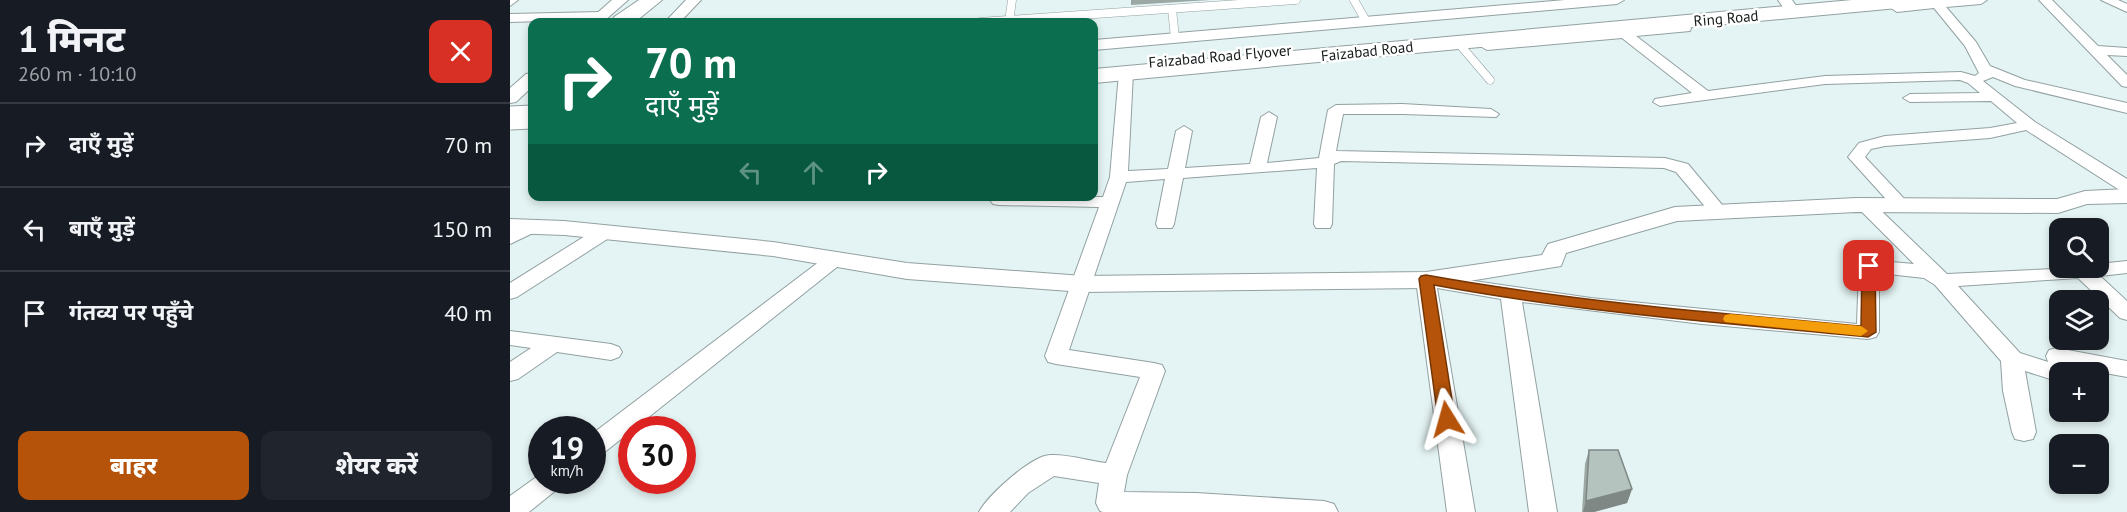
<!DOCTYPE html>
<html lang="hi">
<meta charset="utf-8">
<style>
:root{--surface:#171b24;--page:#20242c;--text:#f1f3f6;--muted:#9ea1a6;--line:#363941;--accent:#b45309}
body{margin:0;font-family:"PT Sans","Noto Sans Devanagari",sans-serif;background:var(--page);color:var(--text);height:100vh;display:flex;flex-direction:column;font-size:22px;white-space:nowrap}
*{box-sizing:border-box;margin:0}
p{font-size:20px;color:var(--muted)}
.icon{flex:none;width:33px;height:33px;fill:none;stroke:currentColor;stroke-width:2;stroke-linecap:round;stroke-linejoin:round}
.map{position:relative;flex:1;overflow:hidden}
.details{display:flex;flex-direction:column;background:var(--surface);width:510px}
.details>*{flex:none}
.hud{position:absolute;left:18px;top:18px;width:570px;height:183px;border-radius:12px;box-shadow:0 3px 9px #0003;background:#0b6e4f;color:#fff;overflow:hidden}
.controls{position:absolute;left:1539px;top:218px;display:grid;gap:12px}
.controls a{display:grid;place-items:center;width:60px;height:60px;border-radius:12px;background:var(--surface);box-shadow:0 3px 9px #0003;font-size:30px}
.speed{position:absolute;left:18px;top:416px;display:flex;gap:12px;font-size:30px;font-weight:700;text-align:center}
.speed>*{display:grid;place-content:center;width:78px;height:78px;border-radius:50%;background:var(--surface);box-shadow:0 3px 9px #0003;line-height:1}
.speed small{font-size:15px;font-weight:400}
.speed .limit{border:9px solid #d22;background:#fff;color:#111}
.pin{position:absolute;display:grid;place-items:center;width:51px;height:51px;color:#fff;margin:-26px;border-radius:12px;box-shadow:0 3px 9px #0006}
.me{position:absolute;width:66px;margin:-33px;rotate:352deg;stroke-linejoin:round;filter:drop-shadow(0 0 4px #0008)}
.turn{display:flex;align-items:center;gap:21px;height:126px;padding:0 18px;font-size:27px}
.turn .icon{width:78px;height:78px;stroke-width:2.5}
.turn b{display:block;font-size:42px;line-height:51px}
.lanes{display:flex;align-items:center;height:57px;padding:0 18px;background:#0003;justify-content:center;gap:30px;direction:ltr}
.lanes .off{opacity:.35}
.round{display:grid;place-items:center;flex:none;width:63px;height:63px;border-radius:12px;background:var(--page)}
.summary{display:flex;align-items:center;justify-content:space-between;height:102px;padding:0 18px}
h1{font-size:36px;font-weight:800;line-height:45px}
.cta{display:flex;gap:12px;margin-top:auto;padding:12px 18px}
.cta a{flex:1;height:69px;border-radius:12px;background:var(--accent);color:#fff;font-size:24px;font-weight:800;line-height:69px;text-align:center}
.cta a+a{background:var(--page);color:var(--text)}
ul{padding:0;list-style:none}
li{display:flex;align-items:center;gap:18px;height:84px;padding:0 18px;border-top:2px solid var(--line)}
li div{flex:1}
li b{display:block;font-size:22px}
li em{font-style:normal}
main{display:flex;flex:1;min-height:0}
.map>svg:first-child{display:block}
.lines{fill:none;stroke-linecap:round;stroke-linejoin:round}
.service-casing{stroke:#92a0a1;stroke-width:9}
.minor-casing{stroke:#92a0a1;stroke-width:2}
.tertiary-casing{stroke:#92a0a1;stroke-width:2}
.trunk-casing{stroke:#92a0a1;stroke-width:2}
.service{stroke:#fff;stroke-width:8}
.minor{fill:#fff;fill-rule:evenodd}
.tertiary{fill:#fff;fill-rule:evenodd}
.trunk{fill:#fff;fill-rule:evenodd}
.trunk-bridge-casing{stroke:#92a0a1;stroke-width:25;stroke-linecap:butt}
.trunk-bridge{stroke:#fff;stroke-width:23}
.wall{fill:#9ca8a3}
.shaded-wall{fill:#7f8885}
.building{fill:#b5c3be;stroke:#7f8885;stroke-width:1.5}
.route{fill:#b45309;stroke:#753606;stroke-width:1.5}
.slow{fill:#f59e0b}
.labels{text-anchor:middle;dominant-baseline:central;stroke-width:5;stroke-linejoin:round;paint-order:stroke}
.far-street-label{font-size:15px;fill:#151a1b;stroke:#fff}
</style>
<main>
<section class="details">
<div class="summary"><div><h1>1 मिनट</h1><p>260 m · 10:10</p></div><a class="round" style="background:#d93025;color:#fff"><svg class="icon" aria-label="close" viewBox="0 0 24 24"><path d="M6 6l12 12M18 6L6 18"/></svg></a></div>
<ul>
<li><svg class="icon" aria-label="right" viewBox="0 0 24 24"><path d="M7 20v-9h11M14 6l5 5-5 5"/></svg><div><b>दाएँ मुड़ें</b></div><em>70 m</em></li>
<li><svg class="icon" aria-label="left" viewBox="0 0 24 24"><path d="M17 20v-9H6M10 6l-5 5 5 5"/></svg><div><b>बाएँ मुड़ें</b></div><em>150 m</em></li>
<li><svg class="icon" aria-label="arrive" viewBox="0 0 24 24"><path d="M6 21V4h12l-3 4 3 4H6"/></svg><div><b>गंतव्य पर पहुँचे</b></div><em>40 m</em></li>
</ul>
<div class="cta"><a>बाहर</a><a>शेयर करें</a></div>
</section>
<div class="map">
<svg width="1617" height="512" viewBox="0 0 1617 512">
<rect width="100%" height="100%" fill="#e4f3f3"/>
<g class="lines">
<defs>
<path id="service" d="M844,0L856,21
M662,9L665,38
M470,22L786,0
M499,22L502,0
M951,46L980,80"/>
<path id="minor" d="M0,0H8L0,6Z
M1417,0H1477L1471,4L1436,7L1466,42L1480,66L1515,80L1617,103V113L1505,86L1483,77L1473,81L1525,122L1617,179V192L1611,191L1516,130L1480,138L1375,146L1361,149L1355,157L1400,205L1397,209H1385L1338,157L1349,143L1375,136L1480,128L1507,123L1481,101L1400,102L1393,98L1400,94L1470,93L1458,83L1450,80L1315,84L1150,106L1143,102L1145,99L1182,93L1112,38L977,50L970,46L977,42L1104,31L1110,26L1117,29L1175,24L1180,25L1181,28L1180,31L1126,36L1198,91L1315,76L1451,72L1465,76L1469,73L1455,46L1424,8L1387,12L1381,8L1387,4Z
M1529,0H1542L1588,46L1617,48V56L1597,55L1617,75V87L1612,86Z
M1591,0H1608L1617,4V12Z
M91,12L97,16L95,19L0,22V14Z
M616,69L623,73L618,171L658,169L666,131L674,126L682,131L675,168L740,164L751,117L759,112L767,117L757,163L809,158L818,110L826,105L892,104L981,109L989,114L986,117L892,114H833L826,151L1155,158L1178,164L1218,212L1215,216H1203L1166,172L1154,168L831,161L824,164L822,224L820,228H806L804,224L807,168L673,178L664,224L662,228H648L646,224L655,179L616,182L559,350L644,363L652,365L655,371L617,475L614,492L686,493L814,501L824,504L828,512H593L590,511L586,503L589,483L544,476L518,493L500,512H469C478,495 521,456 540,455C558,454 579,461 596,463L630,377L546,364L538,362L535,356L589,207L489,205L483,204L480,200L481,196L593,197L600,177L609,73Z
M1355,200L1361,201L1437,274L1588,267V264L1617,261V273L1590,276L1617,301V320L1610,318L1568,278L1448,286L1510,353L1538,362L1536,356L1539,350L1547,348L1617,361V377L1562,367L1564,372H1550V382L1515,371L1526,432L1523,439L1514,441L1505,439L1502,432L1493,391L1491,361L1425,285L1414,278L1369,273V332L1366,337L1358,339L1192,324L1012,302L1047,512H1019L991,299L927,288L965,512H937L906,280L909,276L916,274L1081,298L1347,324L1349,266L1352,262L1359,260L1404,264L1349,209L1346,205L1349,201Z
M20,221L27,223L29,227L27,231L0,244V230Z
M95,226L102,228L104,232L102,236L7,297L0,299V283L88,228Z
M325,253L332,255L335,259L332,263L91,455L82,458V434L318,255Z
M0,331L101,344L109,347L112,352L109,357L101,360L47,352L8,379L0,381V362L21,348L0,345Z
M32,473V480H54L50,487L19,512H0V496Z"/>
<path id="tertiary" d="M102,0H118L93,22H77Z
M176,0H191L170,22H155Z
M1055,0H1114L1107,4L584,50V40Z
M1268,0H1282L1287,7L1285,10H1275Z
M22,73V87L6,102L0,103V88L16,74Z
M1617,189V203L1577,204L1548,213L1346,212L1167,221L1056,253L1051,266L916,288L573,292L397,279L263,256L54,235L0,233V219L54,221L263,242L397,263L573,276L916,272L1032,255L1038,244L1165,207L1346,198L1547,199L1575,191Z"/>
<path id="trunk" d="M129,0H152L125,22H102L104,17Z
M1342,0H1419L1416,4L1409,6L584,83V69Z"/>
</defs>
<use href="#service" class="service-casing"/>
<use href="#minor" class="minor-casing"/>
<use href="#tertiary" class="tertiary-casing"/>
<use href="#trunk" class="trunk-casing"/>
<use href="#service" class="service"/>
<use href="#minor" class="minor"/>
<use href="#tertiary" class="tertiary"/>
<use href="#trunk" class="trunk"/>
<defs>
<path id="trunk-bridge" d="M0,118L22,117"/>
</defs>
<use href="#trunk-bridge" class="trunk-bridge-casing"/>
<use href="#trunk-bridge" class="trunk-bridge"/>
</g>
<path class="wall" d="M621,0H700L621,5Z
M1079,450L1122,489L1117,503L1084,512H1072L1075,464Z"/>
<path class="shaded-wall" d="M1122,489L1117,503L1084,512H1073L1076,501Z"/>
<path class="building" d="M1079,450H1108L1122,489L1076,501Z"/>
<path class="route" d="M1359,261L1365,266L1366,332L1358,337C1213,323 1068,312 924,285L945,419L943,423L937,425L931,423L928,419L909,279L911,276L916,275C1060,301 1205,313 1351,326L1352,266Z"/>
<path class="slow" d="M1221,314L1351,326L1358,331L1351,336L1215,322L1213,319L1215,315Z"/>
<g class="labels">
<g class="far-street-label">
<text transform="translate(1216 18) rotate(-5)">Ring Road</text>
<text transform="translate(857 51) rotate(-6)">Faizabad Road</text>
<text transform="translate(710 56) rotate(-5)">Faizabad Road Flyover</text>
</g>
</g>
</svg>
<div class="controls">
<a><svg class="icon" aria-label="search" viewBox="0 0 24 24"><circle cx="10" cy="10" r="6"/><path d="M15 15l6 6"/></svg></a>
<a><svg class="icon" aria-label="layers" viewBox="0 0 24 24"><path d="M12 4l9 5-9 5-9-5zM3 14l9 5 9-5"/></svg></a>
<a>+</a>
<a>−</a>
</div>
<div class="speed"><div>19<small>km/h</small></div><div class="limit">30</div></div>
<div class="pin" style="left:1359px;top:266px;background:#d93025"><svg class="icon" aria-label="arrive" viewBox="0 0 24 24"><path d="M6 21V4h12l-3 4 3 4H6"/></svg></div>
<svg class="me" style="left:937px;top:419px" viewBox="-20 -20 40 40"><path d="M0-17L14 15 0 8-14 15z" fill="#b45309" stroke="#fff" stroke-width="4"/></svg>
<div class="hud">
<div class="turn"><svg class="icon" aria-label="right" viewBox="0 0 24 24"><path d="M7 20v-9h11M14 6l5 5-5 5"/></svg><div><b>70 m</b>दाएँ मुड़ें</div></div>
<div class="lanes"><svg class="icon off" aria-label="left" viewBox="0 0 24 24"><path d="M17 20v-9H6M10 6l-5 5 5 5"/></svg><svg class="icon off" aria-label="ahead" viewBox="0 0 24 24"><path d="M12 20V5M6 11l6-6 6 6"/></svg><svg class="icon" aria-label="right" viewBox="0 0 24 24"><path d="M7 20v-9h11M14 6l5 5-5 5"/></svg></div>
</div>
</div>
</main>
